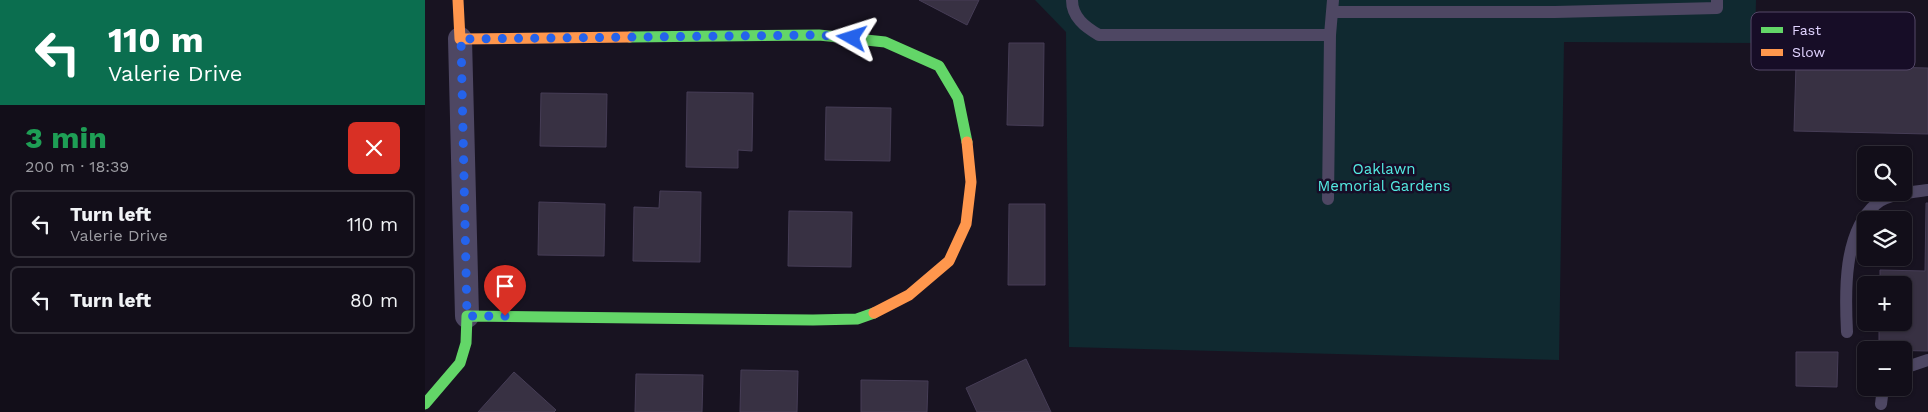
<!DOCTYPE html>
<meta charset="utf-8">
<style>
:root{--surface:#120e19;--page:#1b1722;--text:#f1f3f6;--muted:#9c9ca2;--line:#312e38}
body{margin:0;font-family:"Work Sans",sans-serif;background:var(--page);color:var(--text);height:100vh;display:flex;flex-direction:column;font-size:19px;white-space:nowrap}
*{box-sizing:border-box;margin:0}
p{font-size:16px;color:var(--muted)}
.icon{flex:none;width:28px;height:28px;fill:none;stroke:currentColor;stroke-width:2;stroke-linecap:round;stroke-linejoin:round}
.map{position:relative;flex:1;overflow:hidden}
.drawer{display:flex;flex-direction:column;background:var(--surface);width:425px}
.drawer>*{flex:none}
.hud{background:#0b6e4f;color:#fff;overflow:hidden}
.fabs{position:absolute;left:1432px;top:146px;display:grid;gap:10px}
.fabs a{display:grid;place-items:center;width:55px;height:55px;border-radius:8px;background:var(--surface);box-shadow:0 1px 4px #0004,0 0 0 1px var(--line);font-size:25px}
.pin{position:absolute;display:grid;place-items:center;width:42px;height:42px;color:#fff;margin:-51px -21px;border-radius:50% 50% 50% 0;rotate:-45deg;box-shadow:0 0 5px #0007}
.pin .icon{rotate:45deg}
.me{position:absolute;width:55px;margin:-28px;rotate:276deg;stroke-linejoin:round;filter:drop-shadow(0 0 4px #0008)}
.turn{display:flex;align-items:center;gap:18px;height:105px;padding:0 25px;font-size:22px}
.turn .icon{width:65px;height:65px;stroke-width:2.5}
.turn b{display:block;font-size:35px;line-height:42px}
.round{display:grid;place-items:center;flex:none;width:52px;height:52px;border-radius:8px;background:var(--page)}
.summary{display:flex;align-items:center;justify-content:space-between;height:85px;padding:0 25px}
h1{font-size:30px;font-weight:700;line-height:38px;color:#1e9e55}
ul{padding:0;list-style:none}
li{display:flex;align-items:center;gap:15px;height:68px;margin:0 10px 8px;padding:0 15px;border:2px solid var(--line);border-radius:8px}
li div{flex:1}
li b{display:block;font-size:19px}
li em{font-style:normal}
main{display:flex;flex:1;min-height:0}
.map>svg:first-child{display:block}
.green{fill:#102930}
.building{fill:#383143;stroke:#463d56}
.lines{fill:none;stroke-linecap:round;stroke-linejoin:round}
.lane{stroke:#4e4763;stroke-width:12}
.street{stroke:#4e4763;stroke-width:24}
.fast{stroke:#63d668;stroke-width:11}
.slow{stroke:#ff974d;stroke-width:11}
.route{stroke:#2563eb;stroke-width:9;stroke-dasharray:0 16.2}
.labels{text-anchor:middle;dominant-baseline:central;stroke-width:5;stroke-linejoin:round;paint-order:stroke}
.park-label{font-size:15px;fill:#54ebe2;stroke:#170d27}
.key{fill:#170d27;stroke:#544868;stroke-width:1}
.key-label{font-size:14px;fill:#e1d3ff}
</style>
<main>
<section class="drawer">
<div class="hud">
<div class="turn"><svg class="icon" aria-label="left" viewBox="0 0 24 24"><path d="M17 20v-9H6M10 6l-5 5 5 5"/></svg><div><b>110 m</b>Valerie Drive</div></div>
</div>
<div class="summary"><div><h1>3 min</h1><p>200 m · 18:39</p></div><a class="round" style="background:#d93025;color:#fff"><svg class="icon" aria-label="close" viewBox="0 0 24 24"><path d="M6 6l12 12M18 6L6 18"/></svg></a></div>
<ul>
<li><svg class="icon" aria-label="left" viewBox="0 0 24 24"><path d="M17 20v-9H6M10 6l-5 5 5 5"/></svg><div><b>Turn left</b><p>Valerie Drive</p></div><em>110 m</em></li>
<li><svg class="icon" aria-label="left" viewBox="0 0 24 24"><path d="M17 20v-9H6M10 6l-5 5 5 5"/></svg><div><b>Turn left</b></div><em>80 m</em></li>
</ul>
</section>
<div class="map">
<svg width="1503" height="412" viewBox="0 0 1503 412">
<rect width="100%" height="100%" fill="#181321"/>
<path class="green" d="M610,0H1331L1330,43L1139,42L1134,360L644,347L641,32Z"/>
<path class="building" d="M494,0H554L542,25Z
M584,43H619L618,126L582,125Z
M1371,65L1503,68V134L1369,131Z
M262,92L328,93L327,151L313,150V168L261,167Z
M116,93L182,94L181,147L115,146Z
M401,107L466,108L465,161L400,160Z
M235,191L276,192L275,262L208,261L209,207L234,208Z
M114,202L180,204L179,256L113,255Z
M1501,203H1503V351L1454,350V322H1479V285H1455V270L1500,271Z
M584,204H620V285H583Z
M364,211L427,212L426,267L363,266Z
M1371,352H1413L1412,387L1371,386Z
M601,359L626,412H552L541,388Z
M316,370L373,371L372,412H315Z
M89,372L131,410L129,412H53Z
M211,374L278,375L277,412H210Z
M436,380L503,381L502,412H436Z"/>
<g class="lines">
<path class="lane" d="M647,0C647,17 660,27 674,35H905
M907,12H1130L1292,8V0
M903,199L905,35L908,0
M1422,332C1420,293 1418,232 1451,204C1462,194 1488,192 1503,190
M1479,368L1503,360
M1456,404L1458,388"/>
<path class="street" d="M35,39L42,316"/>
<path class="fast" d="M205,37L394,35L460,42L514,66L533,98L542,142
M0,404L35,363L41,343L42,316L388,320L432,319L449,313"/>
<path class="slow" d="M33,0L35,39L205,37
M449,313L484,295L524,261L541,224L546,182L542,142"/>
</g>
<g class="lines">
<path class="route" d="M80,316H42L36,39L394,35L427,38"/>
</g>
<g class="labels">
<g class="park-label">
<text x="959" y="169">Oaklawn<tspan x="959" dy="17">Memorial Gardens</tspan></text>
</g>
</g>
<rect x="1326" y="12" width="164" height="58" rx="8" class="key"/>
<rect x="1336" y="27" width="22" height="6" fill="#63d668"/>
<rect x="1336" y="49" width="22" height="7" fill="#ff974d"/>
<g class="key-label">
<text x="1367" y="35">Fast</text>
<text x="1367" y="57">Slow</text>
</g>
</svg>
<div class="fabs">
<a><svg class="icon" aria-label="search" viewBox="0 0 24 24"><circle cx="10" cy="10" r="6"/><path d="M15 15l6 6"/></svg></a>
<a><svg class="icon" aria-label="layers" viewBox="0 0 24 24"><path d="M12 4l9 5-9 5-9-5zM3 14l9 5 9-5"/></svg></a>
<a>+</a>
<a>−</a>
</div>
<div class="pin" style="left:80px;top:316px;background:#d93025"><svg class="icon" aria-label="arrive" viewBox="0 0 24 24"><path d="M6 21V4h12l-3 4 3 4H6"/></svg></div>
<svg class="me" style="left:427px;top:38px" viewBox="-20 -20 40 40"><path d="M0-17L14 15 0 8-14 15z" fill="#2563eb" stroke="#fff" stroke-width="4"/></svg>
</div>
</main>
